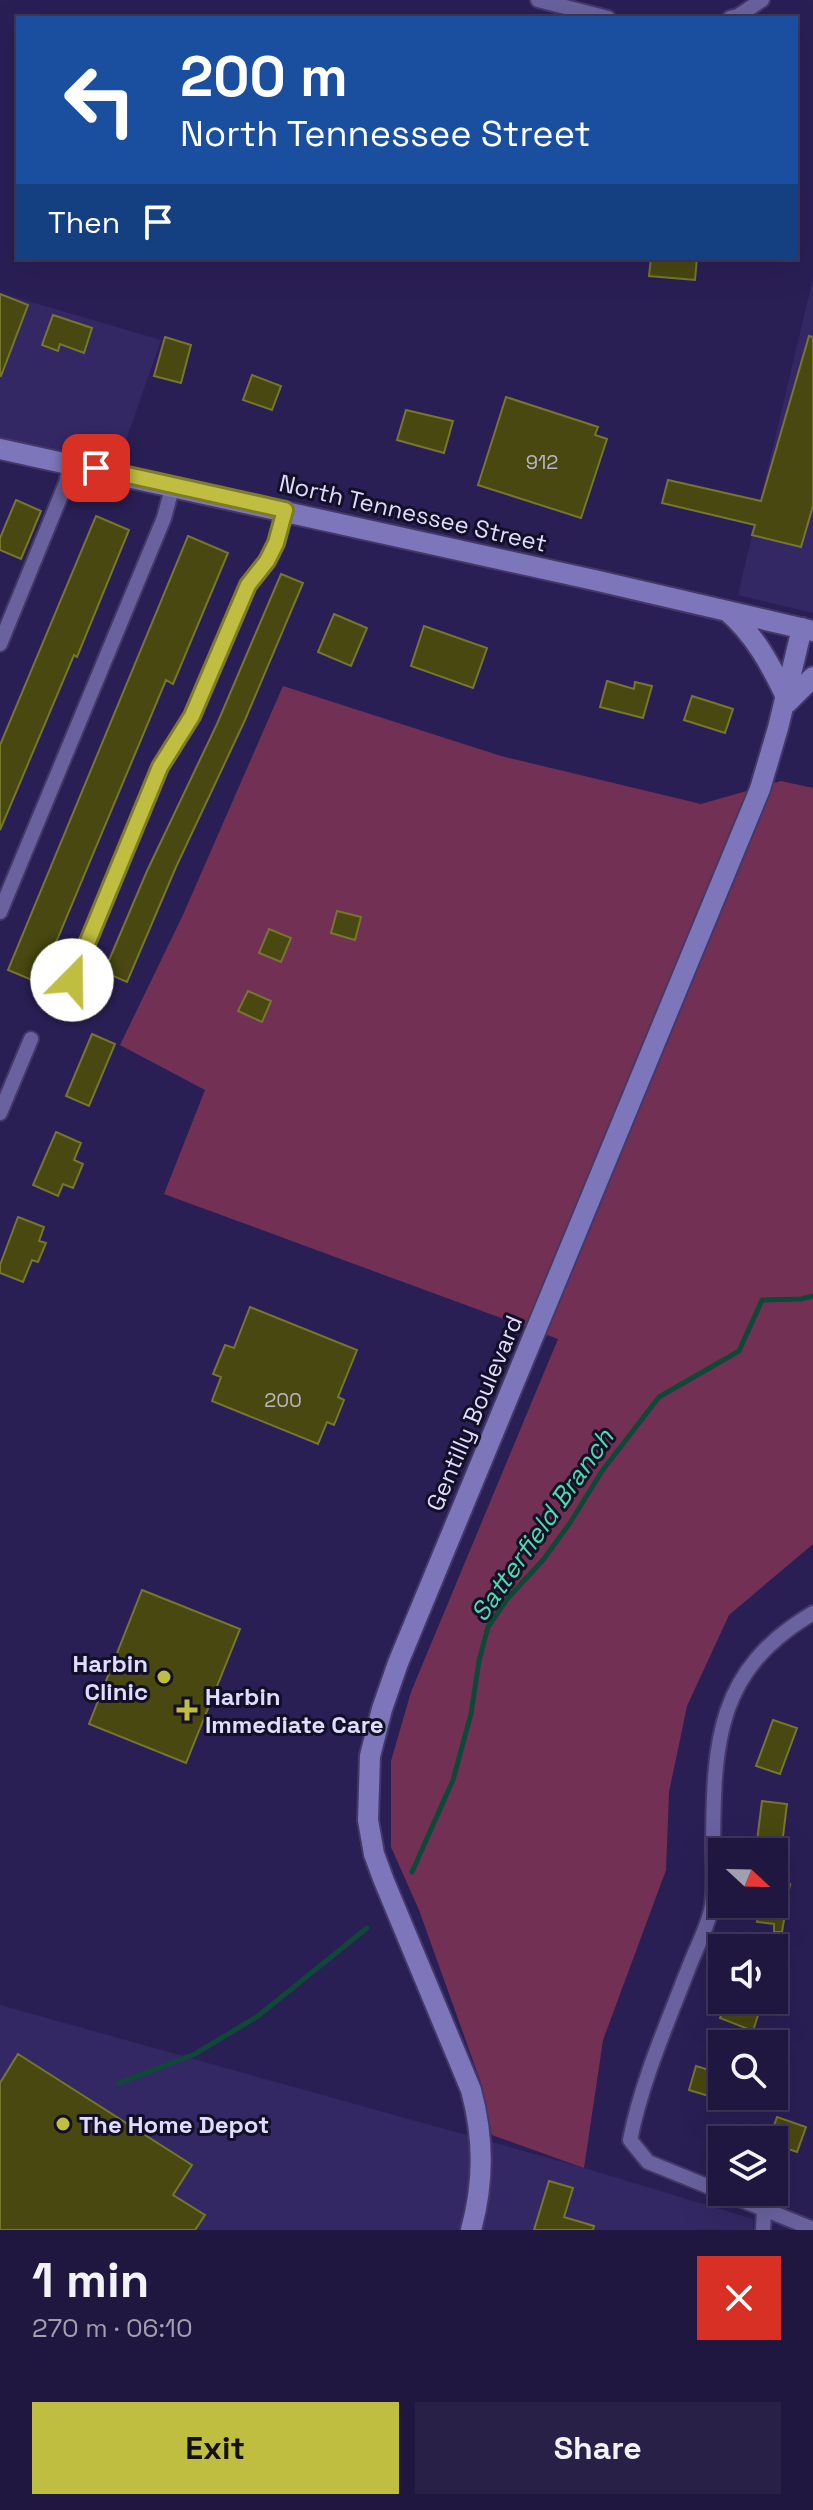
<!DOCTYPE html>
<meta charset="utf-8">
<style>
:root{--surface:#201740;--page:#282047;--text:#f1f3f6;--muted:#a29fb1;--line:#3d3659;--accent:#c0be41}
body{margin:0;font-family:"Space Grotesk",sans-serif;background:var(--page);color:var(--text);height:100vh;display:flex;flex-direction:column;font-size:30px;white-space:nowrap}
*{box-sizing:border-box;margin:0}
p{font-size:26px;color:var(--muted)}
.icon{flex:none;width:44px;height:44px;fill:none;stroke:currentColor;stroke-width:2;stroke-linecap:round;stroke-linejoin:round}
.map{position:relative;height:2230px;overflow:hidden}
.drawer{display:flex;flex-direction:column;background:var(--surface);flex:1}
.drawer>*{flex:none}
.hud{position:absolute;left:16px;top:16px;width:782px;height:244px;border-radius:0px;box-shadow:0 8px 32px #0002,0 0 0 2px var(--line);background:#1a4fa0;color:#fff;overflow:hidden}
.needle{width:52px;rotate:112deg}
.tools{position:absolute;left:708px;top:1838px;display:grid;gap:16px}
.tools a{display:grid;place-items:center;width:80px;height:80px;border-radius:0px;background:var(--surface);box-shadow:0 8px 32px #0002,0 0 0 2px var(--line);font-size:40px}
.pin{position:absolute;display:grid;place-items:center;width:68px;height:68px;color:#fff;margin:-34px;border-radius:16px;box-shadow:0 4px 12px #0006}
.me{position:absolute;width:88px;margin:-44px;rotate:22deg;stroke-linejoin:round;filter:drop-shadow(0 0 6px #0008)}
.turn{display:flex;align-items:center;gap:28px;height:168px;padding:0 32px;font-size:36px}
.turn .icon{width:104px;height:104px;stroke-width:2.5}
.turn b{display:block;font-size:56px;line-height:68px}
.then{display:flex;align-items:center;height:76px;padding:0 32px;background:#0003;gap:16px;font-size:30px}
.round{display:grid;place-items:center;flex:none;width:84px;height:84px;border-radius:0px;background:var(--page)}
.head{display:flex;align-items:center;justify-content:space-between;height:136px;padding:0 32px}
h1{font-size:48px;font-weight:800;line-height:60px}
.primary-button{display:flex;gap:16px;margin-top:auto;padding:16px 32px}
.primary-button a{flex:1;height:92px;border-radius:0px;background:var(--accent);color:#111;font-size:32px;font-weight:800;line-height:92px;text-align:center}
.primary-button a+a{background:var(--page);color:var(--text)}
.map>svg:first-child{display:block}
.built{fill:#342864}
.green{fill:#723154}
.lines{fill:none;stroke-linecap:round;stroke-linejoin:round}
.stream{stroke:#0e4937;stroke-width:5}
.building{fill:#494810;stroke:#77762f;stroke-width:2}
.street-casing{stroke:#453869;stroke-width:18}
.secondary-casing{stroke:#453869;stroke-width:24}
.street{stroke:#69629e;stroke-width:14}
.secondary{stroke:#7e76ba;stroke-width:20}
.route-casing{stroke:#7d7c2a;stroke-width:20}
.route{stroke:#c0be41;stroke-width:14}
.poi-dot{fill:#c0be41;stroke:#120f26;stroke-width:3}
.labels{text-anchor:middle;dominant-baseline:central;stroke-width:6;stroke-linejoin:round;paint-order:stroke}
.number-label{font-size:20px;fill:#bab7c3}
.street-label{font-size:24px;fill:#dfdcff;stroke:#120f26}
.poi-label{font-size:24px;font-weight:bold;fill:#dfdcff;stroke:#120f26;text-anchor:start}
.water-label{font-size:26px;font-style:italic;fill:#4bddb0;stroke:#120f26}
</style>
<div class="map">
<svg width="813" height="2230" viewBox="0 0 813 2230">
<rect width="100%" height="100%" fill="#2a1f55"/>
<path class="built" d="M813,278V613L738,595Z
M0,293L161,340L119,460L0,442Z
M0,2005L584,2168L753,2219V2230H0Z"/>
<path class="green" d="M283,686L501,756L701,804L781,781L813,788V1544L729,1615L687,1706L669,1792L666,1870L603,2040L584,2168L492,2135L481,2083L419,1910L391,1847V1761L411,1692L558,1339L164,1194L205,1090L120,1045L182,917Z"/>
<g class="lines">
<path class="stream" d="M412,1872L453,1780L471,1714L479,1661L488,1627L508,1598L543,1560L570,1523L602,1471L659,1397L739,1351L762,1300L801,1299L813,1296
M119,2083L195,2054L258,2016L367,1928"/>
</g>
<path class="building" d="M651,258H697L695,280L649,276Z
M0,294L28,305L1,376L0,375Z
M53,315L92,328L84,353L60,344L58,351L42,345Z
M809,336L813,337V506L801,547L752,535L755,525L662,503L668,480L761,501Z
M165,337L191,345L181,383L154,376Z
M252,375L281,386L272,410L243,400Z
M506,397L598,427L595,435L607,439L581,518L478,485Z
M406,410L453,421L444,453L397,440Z
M16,500L41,511L21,559L0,550V538Z
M96,516L129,530L77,657L74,655L0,830V745Z
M188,536L228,553L173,684L166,680L39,983L8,970Z
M281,574L303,583L245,720L176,867L127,982L104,972L147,871L217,724Z
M334,614L367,628L351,666L318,652Z
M424,626L487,648L473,688L411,666Z
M607,681L634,689L635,682L652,686L643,718L600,707Z
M692,696L733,709L725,733L684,720Z
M337,911L361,917L355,940L331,933Z
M269,929L291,938L281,962L259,953Z
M248,991L271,1001L262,1022L238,1011Z
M92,1034L115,1044L89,1106L66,1096Z
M56,1132L81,1143L74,1160L83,1164L73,1188L63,1184L58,1196L33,1185Z
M18,1217L44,1227L39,1241L46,1243L38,1262L32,1260L23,1282L0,1273V1265Z
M250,1307L357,1350L338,1397L344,1400L334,1425L327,1422L318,1444L212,1401L221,1377L213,1374L225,1345L234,1348Z
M142,1590L240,1629L186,1763L89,1724Z
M773,1720L797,1728L780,1774L756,1766Z
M762,1801L787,1804L782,1844L757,1841Z
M774,1881L790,1884L782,1932H774V1924L757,1922L760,1904H774Z
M728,2000H763L753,2031L720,2018Z
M18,2054L192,2165L173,2195L205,2215L195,2230H0V2083Z
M696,2066L722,2074V2100L689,2090Z
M777,2117L806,2127L797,2152L774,2144V2140H769Z
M549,2181L573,2188L564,2217L594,2226L593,2230H534Z"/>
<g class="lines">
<defs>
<path id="street" d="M538,0L608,18
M730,18L738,16L762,0
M0,644L66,483L70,462
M0,912L164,518L173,485
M72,980L160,767L192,716L248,585L267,561L276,543L285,510
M0,1113L31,1039
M813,1613C716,1670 714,1742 713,1844C713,1863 715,1885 712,1905C709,1925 696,1948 689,1967C667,2024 642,2080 630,2140L648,2162L813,2229
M763,2230L764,2209"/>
<path id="secondary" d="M0,449L594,580L813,631
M727,611C754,634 771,665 786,697
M787,703L813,677
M471,2230C484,2182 484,2138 471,2090L384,1881L374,1854L368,1820L370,1756L382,1709L398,1663L760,789L778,728L802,628"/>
</defs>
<use href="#street" class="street-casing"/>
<use href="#secondary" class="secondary-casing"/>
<use href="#street" class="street"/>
<use href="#secondary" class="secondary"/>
</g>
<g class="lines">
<defs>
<path id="route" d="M72,980L160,767L192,716L248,585L267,561L276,543L285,510L96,468"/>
</defs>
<use href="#route" class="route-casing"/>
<use href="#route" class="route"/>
</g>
<g class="poi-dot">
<circle cx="164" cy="1677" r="8"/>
<path d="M183 1698h8v8h8v8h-8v8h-8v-8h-8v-8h8z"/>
<circle cx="63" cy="2124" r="8"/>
</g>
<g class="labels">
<g class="number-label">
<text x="542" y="462">912</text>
<text x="283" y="1400">200</text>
</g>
<g class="street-label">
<text transform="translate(413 513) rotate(13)">North Tennessee Street</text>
<text transform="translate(474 1413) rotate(-67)">Gentilly Boulevard</text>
</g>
<g class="poi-label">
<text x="148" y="1663" text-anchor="end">Harbin<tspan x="148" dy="28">Clinic</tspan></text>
<text x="205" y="1696">Harbin<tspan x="205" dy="28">Immediate Care</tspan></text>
<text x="79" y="2124">The Home Depot</text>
</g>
<g class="water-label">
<text transform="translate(542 1525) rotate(-55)">Satterfield Branch</text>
</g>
</g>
</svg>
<div class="tools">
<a><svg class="needle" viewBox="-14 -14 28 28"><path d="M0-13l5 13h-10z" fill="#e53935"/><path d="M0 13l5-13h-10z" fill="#a29fb1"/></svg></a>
<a><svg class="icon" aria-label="sound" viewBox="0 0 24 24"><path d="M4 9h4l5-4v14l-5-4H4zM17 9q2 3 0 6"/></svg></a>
<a><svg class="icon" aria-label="search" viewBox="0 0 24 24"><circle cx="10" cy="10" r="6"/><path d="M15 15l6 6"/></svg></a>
<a><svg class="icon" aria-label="layers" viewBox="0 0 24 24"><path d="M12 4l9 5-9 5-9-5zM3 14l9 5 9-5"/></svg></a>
</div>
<div class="pin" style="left:96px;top:468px;background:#d93025"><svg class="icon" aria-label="arrive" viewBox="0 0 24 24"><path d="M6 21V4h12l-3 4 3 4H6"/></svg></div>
<svg class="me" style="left:72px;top:980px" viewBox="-20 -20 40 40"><circle r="19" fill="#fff"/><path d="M0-13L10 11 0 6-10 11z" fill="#c0be41"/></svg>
<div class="hud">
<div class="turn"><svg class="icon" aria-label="left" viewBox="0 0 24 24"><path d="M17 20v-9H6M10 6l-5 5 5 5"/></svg><div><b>200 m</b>North Tennessee Street</div></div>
<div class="then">Then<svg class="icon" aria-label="arrive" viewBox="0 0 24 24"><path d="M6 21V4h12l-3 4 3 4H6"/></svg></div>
</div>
</div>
<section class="drawer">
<div class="head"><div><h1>1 min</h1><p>270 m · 06:10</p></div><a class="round" style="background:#d93025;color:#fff"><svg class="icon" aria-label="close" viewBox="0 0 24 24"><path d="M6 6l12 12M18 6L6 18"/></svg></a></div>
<div class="primary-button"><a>Exit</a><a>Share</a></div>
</section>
